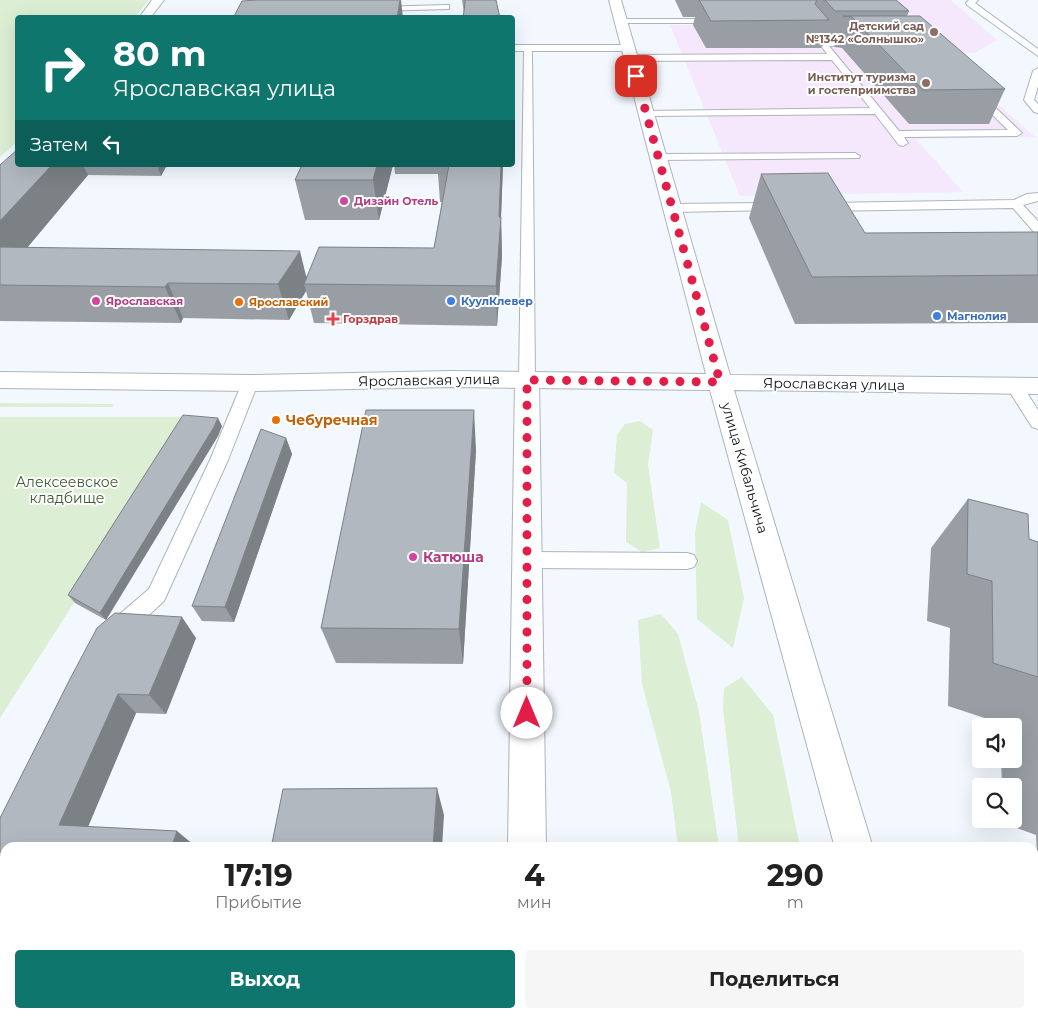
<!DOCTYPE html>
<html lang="ru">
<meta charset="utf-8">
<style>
:root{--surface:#fff;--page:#f6f6f6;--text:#222;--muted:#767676;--accent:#0f766e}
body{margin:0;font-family:Montserrat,sans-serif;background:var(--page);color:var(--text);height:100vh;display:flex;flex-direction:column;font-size:19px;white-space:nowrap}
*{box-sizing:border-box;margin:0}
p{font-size:16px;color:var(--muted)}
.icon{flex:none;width:28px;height:28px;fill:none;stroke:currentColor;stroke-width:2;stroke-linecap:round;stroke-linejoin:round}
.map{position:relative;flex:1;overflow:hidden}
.drawer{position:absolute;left:0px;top:842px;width:1039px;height:176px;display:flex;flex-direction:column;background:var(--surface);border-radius:15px 15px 0 0;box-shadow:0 5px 20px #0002}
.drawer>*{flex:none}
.top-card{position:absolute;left:15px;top:15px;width:500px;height:152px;border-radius:5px;box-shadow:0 5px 20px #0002;background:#0f766e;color:#fff;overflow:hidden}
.buttons{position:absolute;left:972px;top:718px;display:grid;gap:10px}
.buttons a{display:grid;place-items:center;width:50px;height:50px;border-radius:5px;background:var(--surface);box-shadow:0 5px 20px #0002;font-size:25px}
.pin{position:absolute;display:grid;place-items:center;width:42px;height:42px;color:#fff;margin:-21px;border-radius:10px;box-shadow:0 2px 8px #0006}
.me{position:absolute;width:55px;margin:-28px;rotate:0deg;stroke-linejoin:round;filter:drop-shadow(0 0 4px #0008)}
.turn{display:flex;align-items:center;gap:18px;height:105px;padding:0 15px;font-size:22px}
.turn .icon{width:65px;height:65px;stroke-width:2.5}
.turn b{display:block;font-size:35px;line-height:42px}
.then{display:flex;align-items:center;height:48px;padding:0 15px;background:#0003;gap:10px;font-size:19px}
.eta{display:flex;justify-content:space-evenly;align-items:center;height:85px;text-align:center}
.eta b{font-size:30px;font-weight:700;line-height:35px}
.button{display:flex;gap:10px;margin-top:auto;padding:10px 15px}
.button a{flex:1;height:58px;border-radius:5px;background:var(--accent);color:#fff;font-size:20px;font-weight:700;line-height:58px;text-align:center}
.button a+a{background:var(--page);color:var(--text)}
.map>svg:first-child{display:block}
.education{fill:#f5e8fc}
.green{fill:#dceed3}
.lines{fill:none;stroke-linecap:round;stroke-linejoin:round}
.lane-casing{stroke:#adb4ba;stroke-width:2}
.street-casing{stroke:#adb4ba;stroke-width:2}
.secondary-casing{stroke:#adb4ba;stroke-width:2}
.lane{fill:#fff;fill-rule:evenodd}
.street{fill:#fff;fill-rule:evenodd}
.secondary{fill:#fff;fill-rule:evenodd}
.wall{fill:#989ea4}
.shaded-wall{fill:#7c8186}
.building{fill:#b1b8bf;stroke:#7c8186}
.route{stroke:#e11d48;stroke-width:9;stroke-dasharray:0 16.2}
.education-dot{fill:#8d6e63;stroke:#fff;stroke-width:2}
.hotel-dot{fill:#d1479c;stroke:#fff;stroke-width:2}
.shop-dot{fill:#3f7fe0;stroke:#fff;stroke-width:2}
.food-dot{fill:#e8710a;stroke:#fff;stroke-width:2}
.health-dot{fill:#e0444e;stroke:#fff;stroke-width:2}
.labels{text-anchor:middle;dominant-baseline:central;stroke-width:4;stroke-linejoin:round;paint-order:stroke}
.far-education-label{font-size:11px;font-weight:bold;fill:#785e54;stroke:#fff;text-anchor:end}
.far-hotel-label{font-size:11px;font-weight:bold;fill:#b23c85;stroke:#fff;text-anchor:start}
.far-shop-label{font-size:11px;font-weight:bold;fill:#366cbe;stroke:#fff;text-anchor:start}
.far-food-label{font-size:11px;font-weight:bold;fill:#c56008;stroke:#fff;text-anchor:start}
.far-health-label{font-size:11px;font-weight:bold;fill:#be3a42;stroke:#fff;text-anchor:start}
.street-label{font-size:14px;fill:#121517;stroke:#fff}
.food-label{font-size:14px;font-weight:bold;fill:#c56008;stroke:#fff;text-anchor:start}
.park-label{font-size:14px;fill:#3d5b2e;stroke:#fff}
.hotel-label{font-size:14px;font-weight:bold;fill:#b23c85;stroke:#fff;text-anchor:start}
</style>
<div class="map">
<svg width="1038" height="1018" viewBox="0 0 1038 1018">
<rect width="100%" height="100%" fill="#f2f8fe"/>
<path class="education" d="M748,0H951L997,40L975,53L942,54L1035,137L916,139L963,192L740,196L670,25H766Z"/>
<path class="green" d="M0,0H149L135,17L18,18L17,142L0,157Z
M0,403L114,404L112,407H0Z
M0,417H211L178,441L0,718Z
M640,421L653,430L648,465L660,548L642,552L626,542L627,483L614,473L617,435L625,424Z
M701,502L728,520L744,598L733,648L697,619L695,532Z
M661,614L678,634L699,712L719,847H678L671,792L642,684L638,620Z
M742,677L773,715L800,847H739L723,708L724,688Z"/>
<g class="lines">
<defs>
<path id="lane" d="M969,0H978L975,3L1038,49V56L967,5L966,3Z
M446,5H449V9L376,11L372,9L376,7Z
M618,19H720L724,21L720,23H618Z
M860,40L863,41V45L829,46L899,131L1008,130L974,97V93H980L1022,133L1017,136L904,137L908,143L903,146L899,145L875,114L647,116L643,115V111L870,108L832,60L631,61L627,58L631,55L827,54L822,47L823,45L819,43L820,41Z
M512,45H628L632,48L628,51H532L535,380L533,384L527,385L521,384L519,380L524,51H512Z
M1038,68V86L1034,100L1038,104V113L1034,112L1024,100L1033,71Z
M855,153L860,156L859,158L658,160L653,157L658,154Z
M1038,193V201L1023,205L1038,221V233L1034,232L1013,208L824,211L818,207L824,203L1014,200L1027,194Z
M776,203L780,204L782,207L780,210L672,212L666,208L672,204Z
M250,378L256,379L258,383L228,460L164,601L124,638L116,640L108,638L105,631L108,624L149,589L210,460L242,383L244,379Z
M1014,381L1020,382L1038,410V429L1032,427L1006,386L1008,382Z
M527,552L687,553L694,555L697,561L694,567L687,569L527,568L520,566L517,560L520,554Z"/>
<path id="street" d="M152,0H164L150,18H139Z
M527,372L535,375L539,380L546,848H508L515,380L519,375Z
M505,1014H549V1018H505Z"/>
<path id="secondary" d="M609,0H621L730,375L1038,378V394L734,390L873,848H835L710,390L452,387L250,391L0,388V372L250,375L452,371L706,374Z
M879,1014H923L925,1018H881Z"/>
</defs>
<use href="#lane" class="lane-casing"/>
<use href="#street" class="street-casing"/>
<use href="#secondary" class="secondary-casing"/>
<use href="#lane" class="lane"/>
<use href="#street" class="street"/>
<use href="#secondary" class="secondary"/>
</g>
<path class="wall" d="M462,0H496L464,13Z
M675,0H896L909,11L907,16L1005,89L989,124H909L842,48L834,47L837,38H827L824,35L821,48H706L693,25L695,17H683Z
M0,165H167L161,176L88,175L27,248L307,276L434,248L442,202H440L438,174H395L394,165H503L501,217L502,256L497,326L314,323L306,291L289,320L183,318L181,323L0,321Z
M302,165H393L379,220H305L295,180Z
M761,174L865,233H1038V323L795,324L749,218Z
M222,426L218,436L106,620L75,603L68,595Z
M286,438L292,454L234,622L202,621L192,606Z
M476,450L463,664L336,663L321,628Z
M968,499L1029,539L1038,542V875L1036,835L1003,823V819H1014V786H1002L1001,759H1014V726H1000V723L948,706L950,628L927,621L931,548Z
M196,638L166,714L136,713L88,826L194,845L5,1014H141L140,1018H0L70,679Z"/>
<path class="shaded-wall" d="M400,0H401L403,18H397Z
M52,165H83L88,175L0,280V221Z
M157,165H167L161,176Z
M377,165H393L379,220L373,180Z
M501,165H503L501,218L502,256L497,326L496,286Z
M300,251L308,284H304L306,291L289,320L278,284Z
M168,283L183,318L181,323L165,287Z
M474,410L476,450L463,664L459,629Z
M218,418L222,426L218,436L106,620L100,613Z
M286,438L292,454L234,622L225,607Z
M182,617L196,638L166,714L149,695Z
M118,694L136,713L83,839L59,825Z
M437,788L444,815L442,848H433Z
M177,831L194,845V848H171Z
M115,1014H141L140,1018H114Z
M422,1014H432V1018H422Z"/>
<path class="building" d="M257,0H400L397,18H233L242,1Z
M465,0H496L500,18H463L465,4Z
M699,0H817L815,4L829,20L711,21Z
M823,0H896L909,11H835L825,0Z
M843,16H920L1005,89L923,90L852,17Z
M18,149V165H52L0,221V165Z
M302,165H377L373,180H295Z
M449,165H501L499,217H501L496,286L304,284L319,247L434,248Z
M828,173L865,233L1038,232V275L812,277L761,174Z
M0,247L300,251L278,284L168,283L165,287L0,285Z
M366,410H474L459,629L321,628Z
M183,415L218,418L214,427L100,613L68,595Z
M261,429L286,438L225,607L192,606Z
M968,499L1028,514L1029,539L1038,542V677L993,663L992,581L967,574Z
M115,613L182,617L149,695L118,694L59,825L177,831L171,848H5V1014H115L114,1018H0V818L70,679L97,628Z
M437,788L433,848H271L283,789Z
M237,1014H422V1018H236Z"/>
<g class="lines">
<path class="route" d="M527,713V380L720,382L636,76"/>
</g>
<g class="education-dot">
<circle cx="934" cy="32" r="5"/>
<circle cx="926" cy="83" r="5"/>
</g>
<g class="hotel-dot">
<circle cx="344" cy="201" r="5"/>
<circle cx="96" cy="301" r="5"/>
<circle cx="413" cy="557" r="5"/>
</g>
<g class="shop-dot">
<circle cx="451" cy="301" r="5"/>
<circle cx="937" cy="316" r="5"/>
</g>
<g class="food-dot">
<circle cx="239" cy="302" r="5"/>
<circle cx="276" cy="420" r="5"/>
</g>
<path class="health-dot" d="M330.5 311.5h5v5h5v5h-5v5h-5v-5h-5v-5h5z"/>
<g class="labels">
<g class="far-education-label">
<text x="924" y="26">Детский сад<tspan x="924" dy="13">№1342 «Солнышко»</tspan></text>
<text x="916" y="77">Институт туризма<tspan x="916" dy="13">и гостеприимства</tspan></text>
</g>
<g class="far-hotel-label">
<text x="354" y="201">Дизайн Отель</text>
<text x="106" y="301">Ярославская</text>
</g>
<g class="far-shop-label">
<text x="461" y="301">КуулКлевер</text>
<text x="947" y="316">Магнолия</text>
</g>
<g class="far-food-label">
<text x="249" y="302">Ярославский</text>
</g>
<g class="far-health-label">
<text x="343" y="319">Горздрав</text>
</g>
<g class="street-label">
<text transform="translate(429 380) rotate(-1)">Ярославская улица</text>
<text transform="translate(834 384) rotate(1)">Ярославская улица</text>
<text transform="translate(745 468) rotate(74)">улица Кибальчича</text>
</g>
<g class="food-label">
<text x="286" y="420">Чебуречная</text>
</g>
<g class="park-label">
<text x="67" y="482">Алексеевское<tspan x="67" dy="16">кладбище</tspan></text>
</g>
<g class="hotel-label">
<text x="423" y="557">Катюша</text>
</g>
</g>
</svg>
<div class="buttons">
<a><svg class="icon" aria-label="sound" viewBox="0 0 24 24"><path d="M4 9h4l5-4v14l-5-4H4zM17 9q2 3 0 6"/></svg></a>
<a><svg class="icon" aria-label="search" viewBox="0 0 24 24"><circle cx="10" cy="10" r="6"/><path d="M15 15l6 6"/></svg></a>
</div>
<div class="pin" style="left:636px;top:76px;background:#d93025"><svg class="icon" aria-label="arrive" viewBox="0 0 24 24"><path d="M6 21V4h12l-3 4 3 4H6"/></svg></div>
<svg class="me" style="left:527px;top:713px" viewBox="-20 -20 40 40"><circle r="19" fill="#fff"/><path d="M0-13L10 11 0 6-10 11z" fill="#e11d48"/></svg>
<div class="top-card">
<div class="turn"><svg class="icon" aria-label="right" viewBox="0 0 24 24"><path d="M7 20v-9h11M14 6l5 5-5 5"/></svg><div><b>80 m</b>Ярославская улица</div></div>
<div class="then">Затем<svg class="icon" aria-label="left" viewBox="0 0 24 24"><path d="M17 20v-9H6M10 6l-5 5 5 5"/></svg></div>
</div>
<section class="drawer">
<div class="eta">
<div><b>17:19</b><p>Прибытие</p></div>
<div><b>4</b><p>мин</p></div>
<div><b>290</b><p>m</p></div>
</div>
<div class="button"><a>Выход</a><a>Поделиться</a></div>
</section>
</div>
